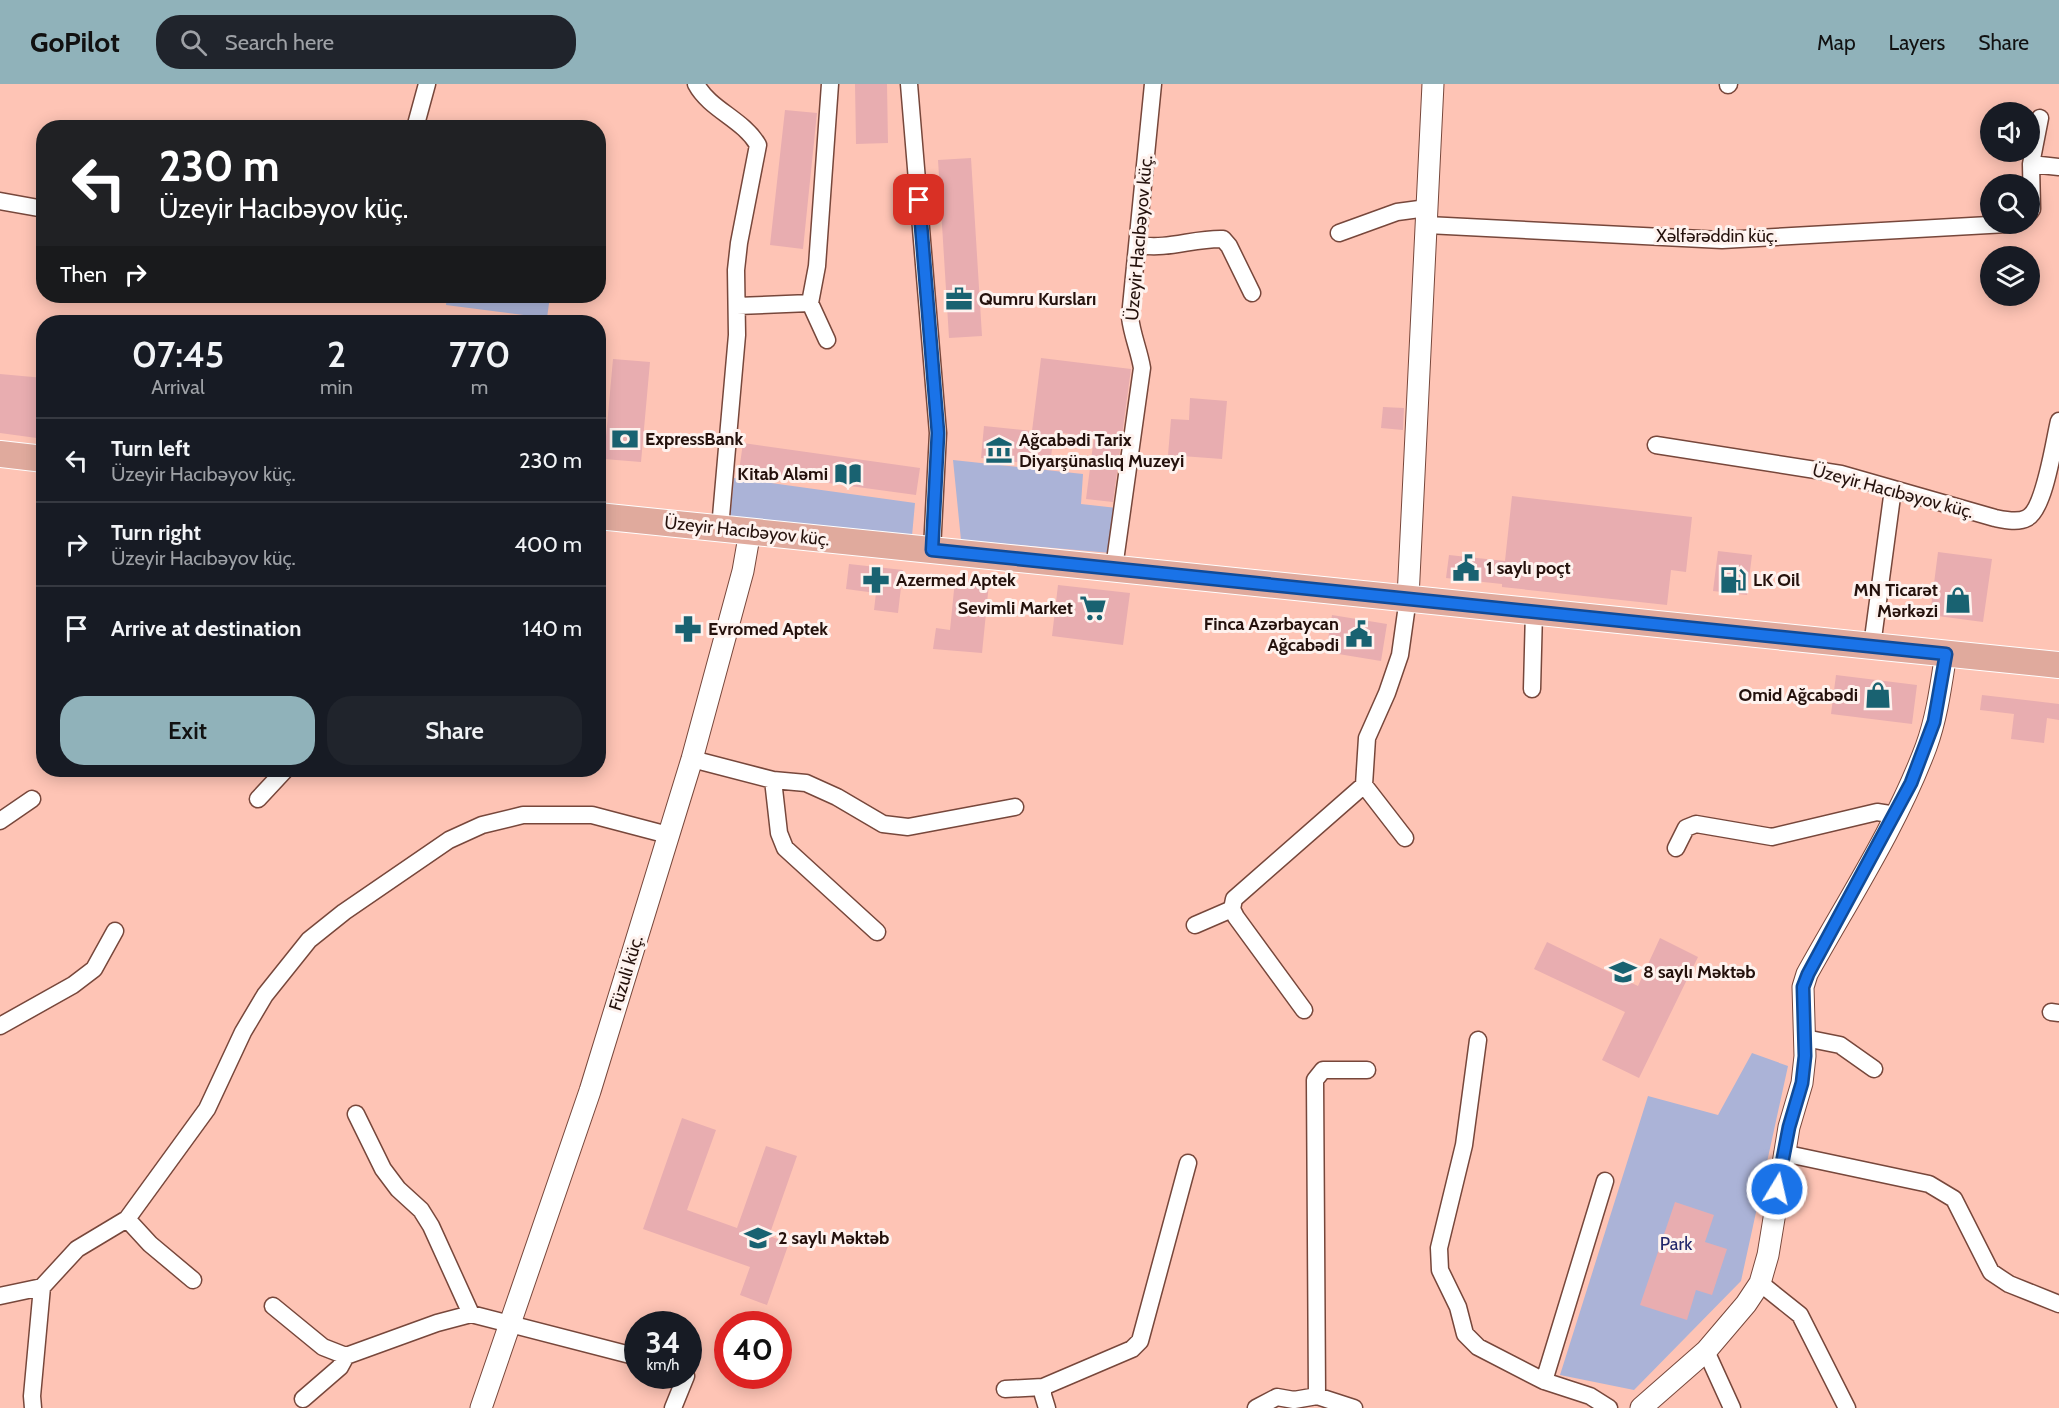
<!DOCTYPE html>
<meta charset="utf-8">
<style>
:root{--surface:#171b24;--page:#20242c;--text:#f1f3f6;--muted:#9ea1a6;--line:#363941;--accent:#90b2ba}
body{margin:0;font-family:Cabin,sans-serif;background:var(--page);color:var(--text);height:100vh;display:flex;flex-direction:column;font-size:22px;white-space:nowrap}
*{box-sizing:border-box;margin:0}
p{font-size:20px;color:var(--muted)}
.icon{flex:none;width:33px;height:33px;fill:none;stroke:currentColor;stroke-width:2;stroke-linecap:round;stroke-linejoin:round}
.map{position:relative;flex:1;overflow:hidden}
.sheet{position:absolute;left:36px;top:231px;width:570px;height:462px;display:flex;flex-direction:column;background:var(--surface);border-radius:24px;box-shadow:0 3px 15px #0003}
.sheet>*{flex:none}
.hud{position:absolute;left:36px;top:36px;width:570px;height:183px;border-radius:24px;box-shadow:0 3px 15px #0003;background:#202124;color:#fff;overflow:hidden}
.tools{position:absolute;left:1980px;top:18px;display:grid;gap:12px}
.tools a{display:grid;place-items:center;width:60px;height:60px;border-radius:50%;background:var(--surface);box-shadow:0 3px 15px #0003;font-size:30px}
.speed{position:absolute;left:624px;top:1227px;display:flex;gap:12px;font-size:30px;font-weight:700;text-align:center}
.speed>*{display:grid;place-content:center;width:78px;height:78px;border-radius:50%;background:var(--surface);box-shadow:0 3px 15px #0003;line-height:1}
.speed small{font-size:15px;font-weight:400}
.speed .limit{border:9px solid #d22;background:#fff;color:#111}
.pin{position:absolute;display:grid;place-items:center;width:51px;height:51px;color:#fff;margin:-26px;border-radius:12px;box-shadow:0 3px 9px #0006}
.me{position:absolute;width:66px;margin:-33px;rotate:9deg;stroke-linejoin:round;filter:drop-shadow(0 0 4px #0008)}
.turn{display:flex;align-items:center;gap:21px;height:126px;padding:0 24px;font-size:27px}
.turn .icon{width:78px;height:78px;stroke-width:2.5}
.turn b{display:block;font-size:42px;line-height:51px}
.then{display:flex;align-items:center;height:57px;padding:0 24px;background:#0003;gap:12px;font-size:22px}
.eta{display:flex;justify-content:space-evenly;align-items:center;height:102px;text-align:center}
.eta b{font-size:36px;font-weight:600;line-height:42px}
.button{display:flex;gap:12px;margin-top:auto;padding:12px 24px}
.button a{flex:1;height:69px;border-radius:24px;background:var(--accent);color:#111;font-size:24px;font-weight:600;line-height:69px;text-align:center}
.button a+a{background:var(--page);color:var(--text)}
ul{padding:0;list-style:none}
li{display:flex;align-items:center;gap:18px;height:84px;padding:0 24px;border-top:2px solid var(--line)}
li div{flex:1}
li b{display:block;font-size:22px}
li em{font-style:normal}
header{display:flex;align-items:center;gap:36px;box-sizing:border-box;height:84px;padding:0 30px;background:var(--accent);color:#111}
header strong{font-size:28px}
nav{display:flex;gap:33px;margin-inline-start:auto;font-size:21px}
.search{width:420px;height:54px;background:var(--page);display:flex;align-items:center;gap:15px;box-sizing:border-box;padding:0 21px;border-radius:24px;color:var(--muted);font-size:22px}
.map>svg:first-child{display:block}
.green{fill:#abb3d7}
.building{fill:#e8adb0}
.lines{fill:none;stroke-linecap:round;stroke-linejoin:round}
.minor-casing{stroke:#77473b;stroke-width:19}
.tertiary-casing{stroke:#77473b;stroke-width:23}
.primary-casing{stroke:#fff;stroke-width:28}
.minor{stroke:#fff;stroke-width:16}
.tertiary{stroke:#fff;stroke-width:21}
.primary{stroke:#e0aa9d;stroke-width:26}
.route-casing{stroke:#114b97;stroke-width:15}
.route{stroke:#1a73e8;stroke-width:10}
.labels{text-anchor:middle;dominant-baseline:central;stroke-width:6;stroke-linejoin:round;paint-order:stroke}
.street-label{font-size:18px;fill:#24110c;stroke:#fef2ee}
.poi-label{font-size:18px;font-weight:bold;fill:#24110c;stroke:#fef2ee;text-anchor:start}
.park-label{font-size:18px;fill:#22266a;stroke:#fef2ee}
</style>
<header>
<strong>GoPilot</strong>
<div class="search"><svg class="icon" aria-label="search" viewBox="0 0 24 24"><circle cx="10" cy="10" r="6"/><path d="M15 15l6 6"/></svg>Search here</div>
<nav><a>Map</a><a>Layers</a><a>Share</a></nav>
</header>
<div class="map">
<svg width="2059" height="1324" viewBox="0 0 2059 1324">
<rect width="100%" height="100%" fill="#fec4b5"/>
<path class="green" d="M447,212H550L547,234L446,221Z
M953,376L1083,390L1081,420L1117,424L1111,469L961,456Z
M734,394L915,419L912,452L730,434Z
M1752,969L1788,982L1741,1197L1634,1306L1560,1291L1648,1012L1718,1031Z"/>
<path class="building" d="M855,0H887L888,59L856,60Z
M785,26L817,29L803,165L770,161Z
M971,74L982,252L949,254L938,76Z
M1041,274L1131,285L1113,418L1086,415L1094,353L1054,348L1050,382L981,374L984,342L1032,347Z
M613,275L650,278L641,378L604,375Z
M0,290L44,294V355L0,349Z
M1190,314L1227,317L1222,375L1168,371L1171,335L1189,336Z
M1383,323L1404,324L1403,346L1381,344Z
M743,359L920,384L916,411L739,387Z
M1512,412L1692,433L1686,488L1671,486L1667,521L1502,503V500L1446,494L1449,471L1505,477Z
M1718,467L1752,471L1747,511L1713,507Z
M1938,468L1992,475L1983,538L1930,531Z
M849,480L903,486L898,529L874,526L876,509L846,505Z
M955,496L989,499L982,569L933,565L936,544L950,546Z
M1058,501L1130,509L1123,561L1052,552Z
M1332,531L1387,540L1381,577L1326,568Z
M1836,591L1917,601L1912,640L1831,630Z
M1982,611L2059,620V636L2047,634L2044,659L2011,655L2014,630L1980,626Z
M1660,854L1698,873L1639,994L1602,976L1625,928L1534,885L1547,858L1638,902Z
M682,1034L716,1046L687,1126L737,1144L766,1062L797,1072L769,1152L789,1159L767,1221L740,1211L750,1183L643,1145Z
M1675,1118L1714,1131L1705,1158L1727,1165L1712,1211L1696,1206L1687,1236L1640,1221Z"/>
<g class="lines">
<defs>
<path id="minor" d="M696,0C710,26 743,35 758,61L739,159L736,186L737,251L720,444
M909,0L938,349L932,466
M1728,1L1729,0
M415,44L427,0
M2031,80L2059,83
M0,117L44,125
M2030,128L2032,125L2031,80L2040,34
M1427,141L1722,156L2007,140
M1339,149L1397,128L1427,124
M1139,161C1168,166 1194,154 1223,155L1229,162L1252,209
M810,219L827,256
M737,222L810,219L817,182L830,0
M1656,361L1841,390L1995,434C2005,436 2018,439 2027,434C2045,425 2054,357 2059,337
M1114,484L1142,284C1139,266 1132,251 1130,233L1153,0
M1872,562L1893,405
M1532,605L1534,527
M692,675L773,696L806,699L837,713L883,740L908,743L1015,723
M773,696L779,749L785,764L877,848
M1364,701L1405,754
M258,715L285,686
M0,737L32,715
M1676,764L1686,744L1696,740L1772,753L1877,728L1896,731
M1195,841L1232,825
M1304,926L1236,833L1232,825L1234,815L1364,701L1367,654L1387,609L1400,571L1408,514
M2051,928L2059,929
M0,942L73,901L94,885L115,847
M1805,954L1840,961L1874,985
M1478,956L1464,1061L1439,1164L1440,1186L1458,1223L1465,1250L1478,1263L1544,1297L1590,1312L1609,1324
M356,1030L383,1085L398,1105L421,1126L431,1142L471,1230
M1783,1069L1929,1100L1954,1115L1991,1188L2009,1200L2059,1220
M127,1135L150,1160L193,1196
M1760,1199L1800,1231L1847,1324
M0,1212L42,1203
M273,1222L323,1263L346,1272
M1706,1267L1732,1324
M1544,1297L1605,1097
M1005,1305L1043,1303
M1317,1312L1315,996L1323,986H1367
M303,1315L340,1283L346,1272L437,1239L471,1230L638,1273
M33,1324L32,1312L42,1203L77,1165L127,1135L207,1025L243,948L265,911L309,856L344,828L449,756L482,741L523,731H592L668,751
M673,1324L686,1292
M1047,1324L1043,1311V1303L1132,1265L1140,1257L1188,1079
M1256,1324L1277,1313L1294,1316L1317,1312L1354,1324"/>
<path id="tertiary" d="M1408,514L1433,0
M481,1324L590,1007L692,675L743,487L750,447
M1641,1324L1706,1267L1746,1220L1760,1199L1768,1171L1789,1043L1802,999L1805,972L1803,903L1807,890C1848,816 1896,743 1926,663C1937,633 1941,601 1946,569"/>
<path id="primary" d="M0,370L44,375
M598,432L2059,581"/>
</defs>
<use href="#minor" class="minor-casing"/>
<use href="#tertiary" class="tertiary-casing"/>
<use href="#primary" class="primary-casing"/>
<use href="#minor" class="minor"/>
<use href="#tertiary" class="tertiary"/>
<use href="#primary" class="primary"/>
</g>
<g class="lines">
<defs>
<path id="route" d="M919,116L938,349L932,466L1946,570L1934,638L1911,699L1808,890L1803,903L1805,972L1802,999L1789,1043L1777,1105"/>
</defs>
<use href="#route" class="route-casing"/>
<use href="#route" class="route"/>
</g>
<defs>
<symbol id="office-bare" viewBox="-9 -9 18 18"><path d="M-6-3h4V-5.5h4V-3h4V5H-6ZM-1-4.5V-3h2v-1.5ZM-6 0V1H6V0Z" fill="#196271" stroke="#fef2ee" stroke-width="2.5" paint-order="stroke"/></symbol>
<symbol id="bank-bare" viewBox="-9 -9 18 18"><path d="M-6-4H6V4H-6ZM0-2.3a2.3 2.3 0 1 0 0 4.6a2.3 2.3 0 1 0 0-4.6Z" fill="#196271" stroke="#fef2ee" stroke-width="2.5" paint-order="stroke"/></symbol>
<symbol id="museum-bare" viewBox="-9 -9 18 18"><path d="M0-6L6-3V-2H-6V-3ZM-5-1h2V3h-2ZM-1-1h2V3h-2ZM3-1h2V3H3ZM-6 4H6V6H-6Z" fill="#196271" stroke="#fef2ee" stroke-width="2.5" paint-order="stroke"/></symbol>
<symbol id="library-bare" viewBox="-9 -9 18 18"><path d="M-6-4Q-3-5.5-.7-3.5V5Q-3 3-6 4ZM6-4Q3-5.5 .7-3.5V5Q3 3 6 4Z" fill="#196271" stroke="#fef2ee" stroke-width="2.5" paint-order="stroke"/></symbol>
<symbol id="civic-bare" viewBox="-9 -9 18 18"><path d="M-.6-6.5H3V-4.5H.6V-3L4-1V1h2V6H-6V1h2V-1L-.6-3ZM-1.2 2.5V6h2.4V2.5Z" fill="#196271" stroke="#fef2ee" stroke-width="2.5" paint-order="stroke"/></symbol>
<symbol id="pharmacy-bare" viewBox="-9 -9 18 18"><path d="M-2-6h4v4h4v4h-4v4h-4v-4h-4v-4h4Z" fill="#196271" stroke="#fef2ee" stroke-width="2.5" paint-order="stroke"/></symbol>
<symbol id="fuel-bare" viewBox="-9 -9 18 18"><path d="M-5.5-6h7V0h2V4h1.3V-2.5L3-4.5l.8-.8L6-3V5H2.5V1h-1V6h-7ZM-4.2-4.7v3.2H.2V-4.7Z" fill="#196271" stroke="#fef2ee" stroke-width="2.5" paint-order="stroke"/></symbol>
<symbol id="shop-bare" viewBox="-9 -9 18 18"><path d="M-5-2.5h2.3a2.7 3.5 0 0 1 5.4 0H5L5.5 6h-11ZM-1.5-2.5h3a1.5 2.3 0 0 0-3 0Z" fill="#196271" stroke="#fef2ee" stroke-width="2.5" paint-order="stroke"/></symbol>
<symbol id="supermarket-bare" viewBox="-9 -9 18 18"><path d="M-6-5.5h2.5l.6 2H6L4.5 2H-2.5L-4.4-4H-6ZM-1.5 3.2a1.3 1.3 0 1 0 .1 0ZM3 3.2a1.3 1.3 0 1 0 .1 0Z" fill="#196271" stroke="#fef2ee" stroke-width="2.5" paint-order="stroke"/></symbol>
<symbol id="school-bare" viewBox="-9 -9 18 18"><path d="M0-5L7-2L0 1L-7-2ZM-4 1L0 2.5L4 1V4Q0 6-4 4Z" fill="#196271" stroke="#fef2ee" stroke-width="2.5" paint-order="stroke"/></symbol>
</defs>
<g fill-rule="evenodd">
<use href="#office-bare" x="940" y="196" width="38" height="38"/>
<use href="#bank-bare" x="606" y="336" width="38" height="38"/>
<use href="#museum-bare" x="980" y="347" width="38" height="38"/>
<use href="#library-bare" x="829" y="371" width="38" height="38"/>
<use href="#civic-bare" x="1447" y="465" width="38" height="38"/>
<use href="#pharmacy-bare" x="857" y="477" width="38" height="38"/>
<use href="#fuel-bare" x="1714" y="477" width="38" height="38"/>
<use href="#shop-bare" x="1939" y="497" width="38" height="38"/>
<use href="#supermarket-bare" x="1074" y="505" width="38" height="38"/>
<use href="#pharmacy-bare" x="669" y="526" width="38" height="38"/>
<use href="#civic-bare" x="1340" y="531" width="38" height="38"/>
<use href="#shop-bare" x="1859" y="592" width="38" height="38"/>
<use href="#school-bare" x="1604" y="869" width="38" height="38"/>
<use href="#school-bare" x="739" y="1135" width="38" height="38"/>
</g>
<g class="labels">
<g class="street-label">
<text x="1717" y="152">Xəlfərəddin küç.</text>
<text transform="translate(1139 154) rotate(-85)">Üzeyir Hacıbəyov küç.</text>
<text transform="translate(1893 407) rotate(15)">Üzeyir Hacıbəyov küç.</text>
<text transform="translate(747 447) rotate(6)">Üzeyir Hacıbəyov küç.</text>
<text transform="translate(626 889) rotate(-73)">Füzuli küç.</text>
</g>
<g class="poi-label">
<text x="979" y="215">Qumru Kursları</text>
<text x="645" y="355">ExpressBank</text>
<text x="1019" y="356">Ağcabədi Tarix<tspan x="1019" dy="21">Diyarşünaslıq Muzeyi</tspan></text>
<text x="828" y="390" text-anchor="end">Kitab Aləmi</text>
<text x="1486" y="484">1 saylı poçt</text>
<text x="896" y="496">Azermed Aptek</text>
<text x="1753" y="496">LK Oil</text>
<text x="1938" y="506" text-anchor="end">MN Ticarət<tspan x="1938" dy="21">Mərkəzi</tspan></text>
<text x="1073" y="524" text-anchor="end">Sevimli Market</text>
<text x="1339" y="540" text-anchor="end">Finca Azərbaycan<tspan x="1339" dy="21">Ağcabədi</tspan></text>
<text x="708" y="545">Evromed Aptek</text>
<text x="1858" y="611" text-anchor="end">Omid Ağcabədi</text>
<text x="1643" y="888">8 saylı Məktəb</text>
<text x="778" y="1154">2 saylı Məktəb</text>
</g>
<g class="park-label">
<text x="1676" y="1160">Park</text>
</g>
</g>
</svg>
<div class="tools">
<a><svg class="icon" aria-label="sound" viewBox="0 0 24 24"><path d="M4 9h4l5-4v14l-5-4H4zM17 9q2 3 0 6"/></svg></a>
<a><svg class="icon" aria-label="search" viewBox="0 0 24 24"><circle cx="10" cy="10" r="6"/><path d="M15 15l6 6"/></svg></a>
<a><svg class="icon" aria-label="layers" viewBox="0 0 24 24"><path d="M12 4l9 5-9 5-9-5zM3 14l9 5 9-5"/></svg></a>
</div>
<div class="speed"><div>34<small>km/h</small></div><div class="limit">40</div></div>
<div class="pin" style="left:919px;top:116px;background:#d93025"><svg class="icon" aria-label="arrive" viewBox="0 0 24 24"><path d="M6 21V4h12l-3 4 3 4H6"/></svg></div>
<svg class="me" style="left:1777px;top:1105px" viewBox="-20 -20 40 40"><circle r="17" fill="#1a73e8" stroke="#fff" stroke-width="3"/><path d="M0-11L8 9 0 5-8 9z" fill="#fff"/></svg>
<div class="hud">
<div class="turn"><svg class="icon" aria-label="left" viewBox="0 0 24 24"><path d="M17 20v-9H6M10 6l-5 5 5 5"/></svg><div><b>230 m</b>Üzeyir Hacıbəyov küç.</div></div>
<div class="then">Then<svg class="icon" aria-label="right" viewBox="0 0 24 24"><path d="M7 20v-9h11M14 6l5 5-5 5"/></svg></div>
</div>
<section class="sheet">
<div class="eta">
<div><b>07:45</b><p>Arrival</p></div>
<div><b>2</b><p>min</p></div>
<div><b>770</b><p>m</p></div>
</div>
<ul>
<li><svg class="icon" aria-label="left" viewBox="0 0 24 24"><path d="M17 20v-9H6M10 6l-5 5 5 5"/></svg><div><b>Turn left</b><p>Üzeyir Hacıbəyov küç.</p></div><em>230 m</em></li>
<li><svg class="icon" aria-label="right" viewBox="0 0 24 24"><path d="M7 20v-9h11M14 6l5 5-5 5"/></svg><div><b>Turn right</b><p>Üzeyir Hacıbəyov küç.</p></div><em>400 m</em></li>
<li><svg class="icon" aria-label="arrive" viewBox="0 0 24 24"><path d="M6 21V4h12l-3 4 3 4H6"/></svg><div><b>Arrive at destination</b></div><em>140 m</em></li>
</ul>
<div class="button"><a>Exit</a><a>Share</a></div>
</section>
</div>
